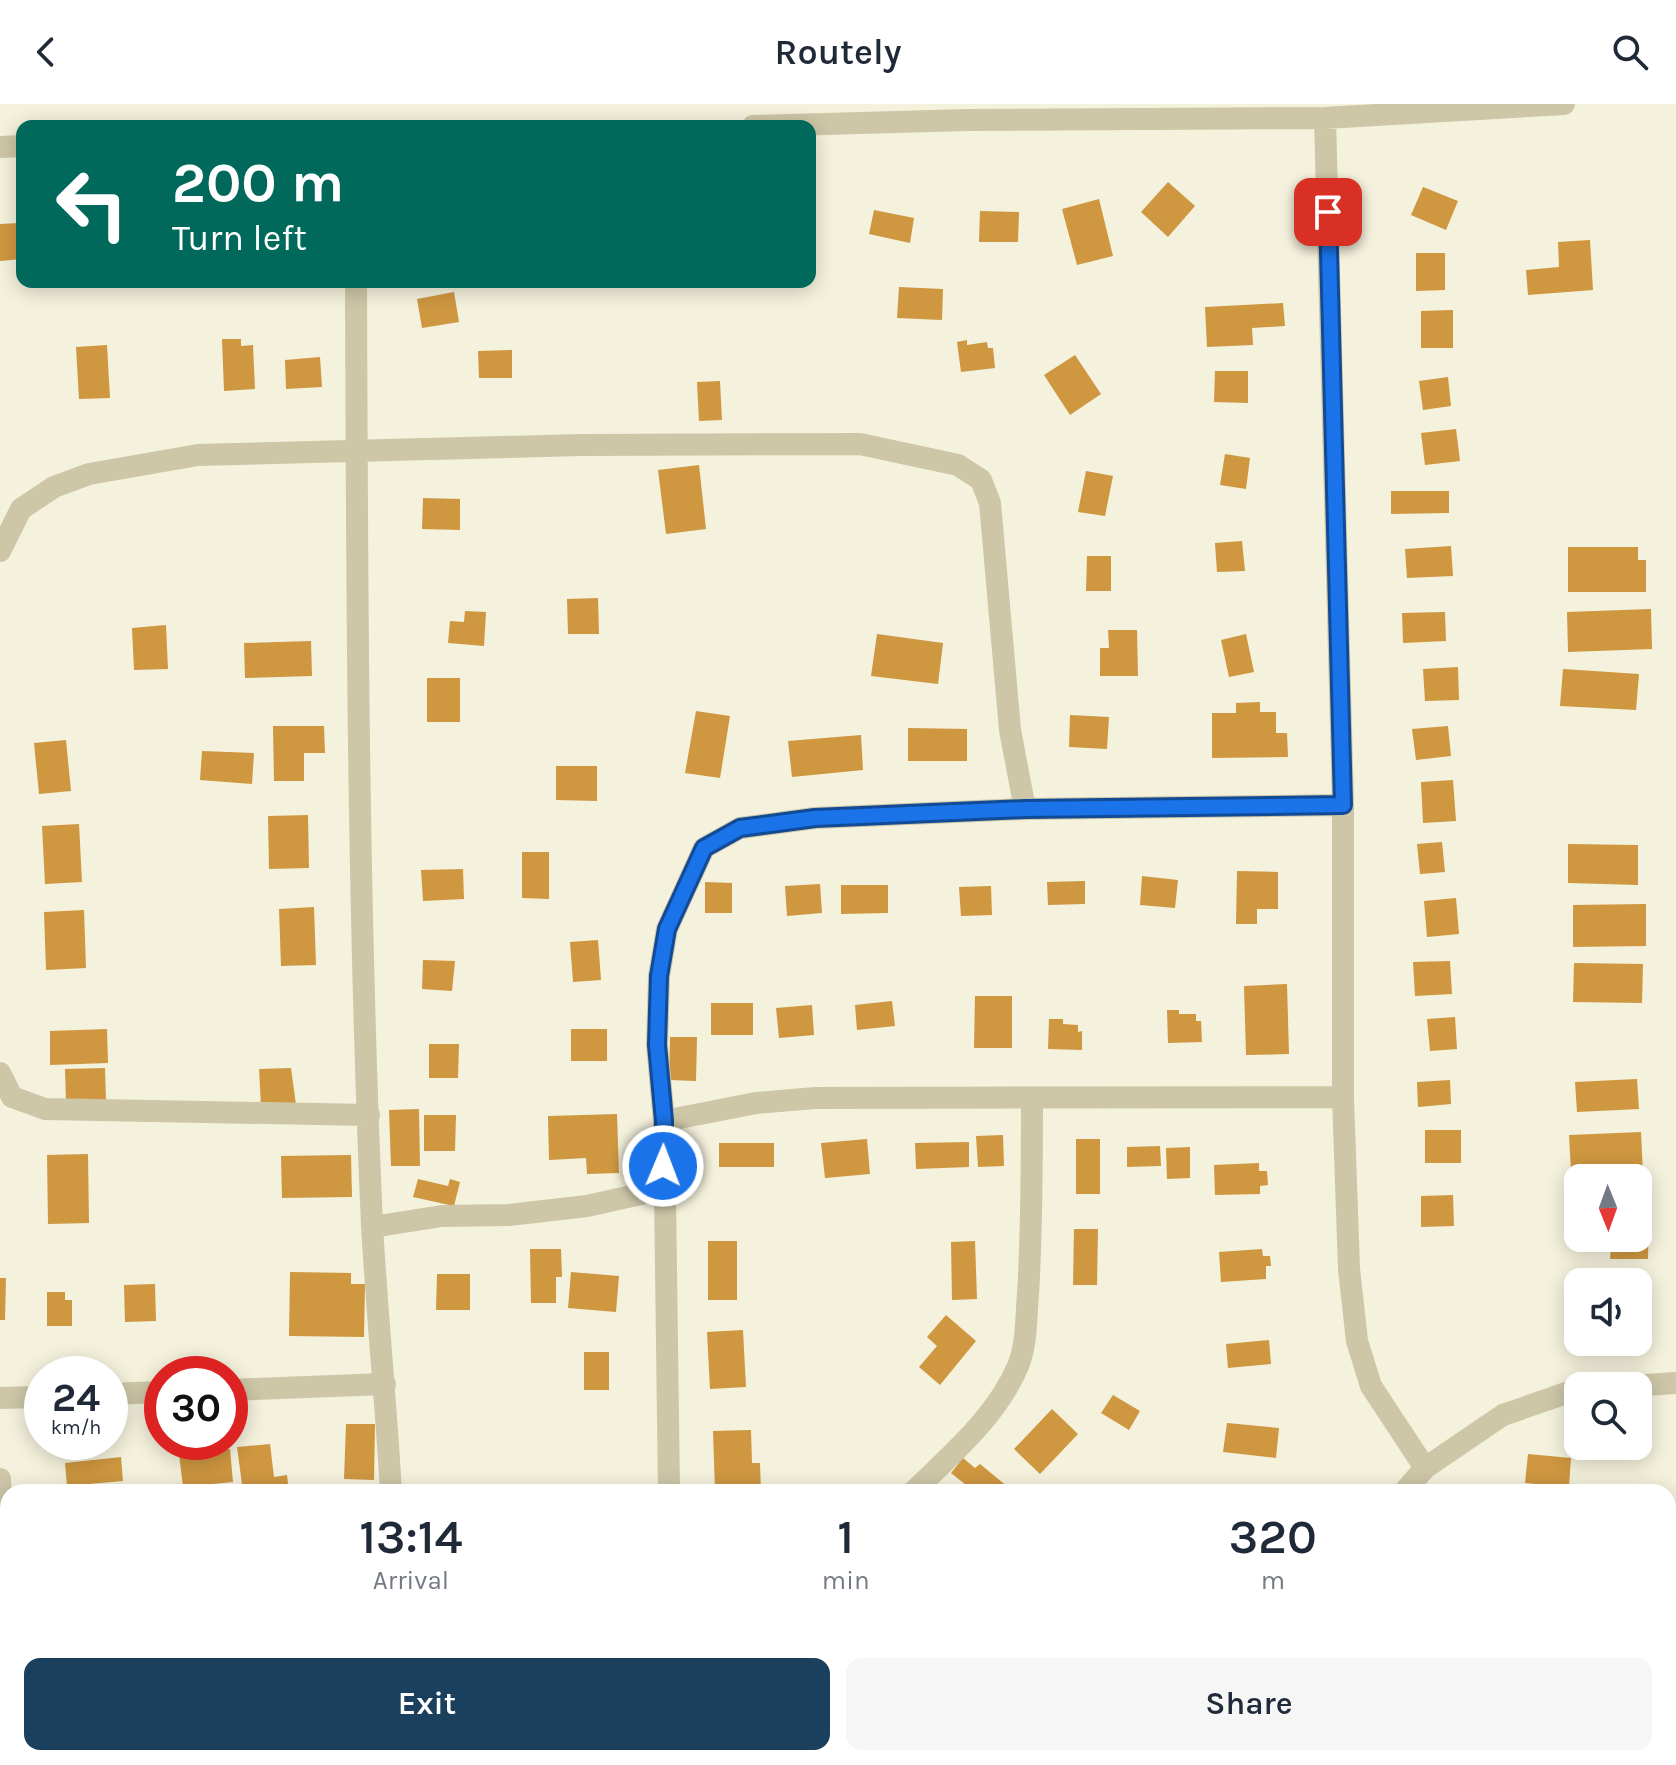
<!DOCTYPE html>
<style>
:root{--surface:#fff;--page:#f6f6f7;--text:#1f2937;--muted:#747a83;--accent:#1a405d}
body{margin:0;font-family:Karla,sans-serif;background:var(--page);color:var(--text);height:100vh;display:flex;flex-direction:column;font-size:30px;white-space:nowrap}
*{box-sizing:border-box;margin:0}
p{font-size:26px;color:var(--muted)}
.icon{flex:none;width:44px;height:44px;fill:none;stroke:currentColor;stroke-width:2;stroke-linecap:round;stroke-linejoin:round}
.map{position:relative;flex:1;overflow:hidden}
.details{position:absolute;left:0px;top:1380px;width:1676px;height:282px;display:flex;flex-direction:column;background:var(--surface);border-radius:24px 24px 0 0;box-shadow:0 4px 20px #0003}
.details>*{flex:none}
.top-card{position:absolute;left:16px;top:16px;width:800px;height:168px;border-radius:16px;box-shadow:0 4px 20px #0003;background:#00695c;color:#fff;overflow:hidden}
.needle{width:52px;rotate:179deg}
.buttons{position:absolute;left:1564px;top:1060px;display:grid;gap:16px}
.buttons a{display:grid;place-items:center;width:88px;height:88px;border-radius:16px;background:var(--surface);box-shadow:0 4px 20px #0003;font-size:40px}
.speed{position:absolute;left:24px;top:1252px;display:flex;gap:16px;font-size:40px;font-weight:700;text-align:center}
.speed>*{display:grid;place-content:center;width:104px;height:104px;border-radius:50%;background:var(--surface);box-shadow:0 4px 20px #0003;line-height:1}
.speed small{font-size:20px;font-weight:400}
.speed .limit{border:12px solid #d22;background:#fff;color:#111}
.pin{position:absolute;display:grid;place-items:center;width:68px;height:68px;color:#fff;margin:-34px;border-radius:16px;box-shadow:0 4px 12px #0006}
.me{position:absolute;width:88px;margin:-44px;rotate:1deg;stroke-linejoin:round;filter:drop-shadow(0 0 6px #0008)}
.turn{display:flex;align-items:center;gap:28px;height:168px;padding:0 24px;font-size:36px}
.turn .icon{width:104px;height:104px;stroke-width:2.5}
.turn b{display:block;font-size:56px;line-height:68px}
.eta{display:flex;justify-content:space-evenly;align-items:center;height:136px;text-align:center}
.eta b{font-size:48px;font-weight:600;line-height:56px}
.cta{display:flex;gap:16px;margin-top:auto;padding:16px 24px}
.cta a{flex:1;height:92px;border-radius:16px;background:var(--accent);color:#fff;font-size:32px;font-weight:600;line-height:92px;text-align:center}
.cta a+a{background:var(--page);color:var(--text)}
header{display:flex;justify-content:space-between;align-items:center;height:104px;padding:0 24px;background:var(--surface);font-size:36px;font-weight:600}
.map>svg:first-child{display:block}
.building{fill:#ce9740}
.lines{fill:none;stroke-linecap:round;stroke-linejoin:round}
.minor{stroke:#cdc6a7;stroke-width:22}
.route-casing{stroke:#114b97;stroke-width:20}
.route{stroke:#1a73e8;stroke-width:14}
</style>
<header><svg class="icon" aria-label="back" viewBox="0 0 24 24"><path d="M15 5l-7 7 7 7"/></svg>Routely<svg class="icon" aria-label="search" viewBox="0 0 24 24"><circle cx="10" cy="10" r="6"/><path d="M15 15l6 6"/></svg></header>
<div class="map">
<svg width="1676" height="1661" viewBox="0 0 1676 1661">
<rect width="100%" height="100%" fill="#f4f1dc"/>
<path class="building" d="M1168,78L1195,102L1168,133L1141,108Z
M1423,83L1458,97L1446,126L1411,111Z
M1099,95L1113,152L1077,161L1062,105Z
M874,106L914,114L910,139L869,130Z
M980,107L1019,108L1018,138H979Z
M19,119L22,155L0,157V120Z
M1590,136L1593,186L1528,191L1526,166L1559,163L1558,138Z
M1416,149H1445V186L1416,187Z
M899,183L943,185L942,216L897,214Z
M454,188L459,218L422,224L417,195Z
M1283,199L1285,222L1252,224L1253,241L1207,243L1205,203Z
M1453,206V244H1421V207Z
M222,235H241V242L253,241L255,285L224,287Z
M967,236V241L987,238L988,244H993L995,264L961,268L957,238Z
M107,241L110,294L79,295L76,243Z
M512,246V274H479L478,247Z
M1075,251L1101,290L1070,311L1044,271Z
M320,253L322,283L286,285L285,256Z
M1215,267H1248V299L1214,298Z
M1448,273L1451,302L1423,306L1419,277Z
M720,277L722,316L699,317L697,278Z
M1456,325L1460,357L1425,361L1421,329Z
M1225,350L1250,354L1246,385L1220,381Z
M699,361L706,425L666,430L658,366Z
M1086,367L1113,372L1105,412L1078,408Z
M1391,387H1449V409L1391,410Z
M423,394L460,395V426L422,425Z
M1242,437L1245,467L1217,468L1215,439Z
M1451,442L1453,472L1407,474L1405,445Z
M1568,443H1638V456H1646V488H1568Z
M1087,452H1111V487H1086Z
M598,494L599,530H568L567,495Z
M1651,505L1652,545L1568,548L1567,508Z
M465,507L486,508L484,542L448,539L450,517L464,518Z
M1445,508L1446,537L1403,539L1402,509Z
M166,521L168,565L134,566L132,524Z
M1108,526H1137L1138,572H1100V544H1109Z
M877,530L943,539L938,580L871,572Z
M1246,530L1254,568L1229,573L1221,536Z
M311,537L312,572L245,574L244,539Z
M1458,563L1459,596L1425,597L1423,565Z
M1563,565L1639,570L1636,606L1560,602Z
M427,574H460V618H427Z
M1260,598V608H1276V629H1287L1288,653L1212,654V609H1236V599Z
M696,607L730,612L720,674L685,669Z
M1070,611L1109,613L1107,645L1069,643Z
M273,622H324L325,649H304V677H274Z
M1448,622L1451,652L1416,656L1412,625Z
M908,624L967,625V657H908Z
M861,631L863,666L792,673L788,637Z
M66,636L71,687L39,690L34,639Z
M202,647L254,649L252,680L200,676Z
M556,662H597V697L556,696Z
M1453,676L1456,717L1423,719L1421,678Z
M308,711L309,764L269,765L268,712Z
M79,720L82,778L45,780L42,722Z
M1442,738L1445,768L1420,770L1417,740Z
M1568,740L1638,741V781L1568,779Z
M522,748H549V795L522,794Z
M463,765L464,795L423,797L421,766Z
M1237,767L1278,768V805H1257V820H1236Z
M1142,772L1178,776L1175,804L1140,801Z
M1085,777V800L1048,801L1047,778Z
M705,778L732,779V809H705Z
M820,780L822,809L787,812L785,782Z
M841,781H888V809L841,810Z
M991,782L992,811L961,812L959,783Z
M1456,794L1459,830L1427,833L1424,797Z
M1646,800V842L1573,843V801Z
M314,803L316,861L281,862L279,805Z
M84,806L86,864L46,866L44,808Z
M598,836L601,876L573,878L570,838Z
M423,856L455,857L452,887L422,885Z
M1450,857L1452,890L1415,892L1413,858Z
M1574,859L1643,860L1642,899L1573,898Z
M1287,880L1289,950L1246,951L1244,882Z
M975,892H1012V944H974Z
M892,897L895,922L857,926L855,901Z
M711,899H753V931H711Z
M812,901L814,931L779,934L776,904Z
M1167,906H1179V910H1196V917H1201L1202,938L1168,939Z
M1455,913L1457,945L1430,947L1427,915Z
M1049,915H1063V920L1078,921V928L1082,927V946L1048,945Z
M107,925L108,959L50,961V927Z
M571,925H607V957H571Z
M670,933H697L696,977L669,976Z
M429,940H459L458,974H429Z
M105,964L106,997L66,999L65,965Z
M291,964L296,1001L261,1002L259,965Z
M1637,975L1639,1005L1577,1008L1575,978Z
M1450,976L1451,1000L1418,1003L1417,978Z
M419,1005L420,1062H391L389,1006Z
M617,1010L619,1069L587,1070L586,1054L549,1056L548,1012Z
M424,1011H456L455,1047H424Z
M1425,1026H1461V1059H1425Z
M1641,1028L1643,1070L1620,1071V1065L1571,1067L1569,1031Z
M1003,1031L1004,1062L978,1063L976,1032Z
M867,1035L870,1070L825,1074L821,1039Z
M1076,1035H1100V1090H1076Z
M969,1038V1063L916,1065L915,1039Z
M719,1039H774V1063H719Z
M1160,1042L1161,1062L1127,1063V1043Z
M1190,1043V1074L1167,1075L1166,1044Z
M88,1050L89,1119L48,1120L47,1051Z
M351,1051L352,1093L282,1094L281,1052Z
M1259,1059V1067H1267L1268,1081L1260,1082V1090L1215,1091L1214,1061Z
M418,1075L448,1082L450,1075L460,1078L454,1102L413,1093Z
M1453,1091L1454,1122L1421,1123V1092Z
M1569,1099H1578V1134H1638V1101H1649L1648,1155H1610L1611,1143H1568Z
M1074,1125H1098L1097,1181H1073Z
M708,1137H737V1196H708Z
M975,1137L977,1195L952,1196L951,1138Z
M530,1145H561L562,1173H556V1199H531Z
M1262,1145L1263,1152H1270L1271,1162H1266V1175L1221,1178L1219,1148Z
M290,1168L351,1169V1180H365L364,1233L289,1232Z
M571,1168L619,1172L616,1208L568,1204Z
M437,1170H470V1206H436Z
M0,1174H6L5,1216H0Z
M155,1180L156,1217L125,1218L124,1181Z
M47,1188H65V1196H72V1222H47Z
M946,1211L976,1237L940,1281L919,1263L937,1242L927,1233Z
M743,1226L746,1283L710,1285L707,1228Z
M1269,1236L1271,1260L1228,1264L1226,1240Z
M584,1248H609V1286H584Z
M1113,1291L1140,1307L1129,1326L1101,1309Z
M1052,1305L1078,1330L1040,1370L1014,1345Z
M1227,1319L1279,1324L1276,1354L1223,1348Z
M346,1320H375L374,1376L344,1375Z
M751,1326L752,1359H760L761,1388H715L713,1327Z
M270,1340L274,1373L287,1371L289,1388H243L237,1343Z
M230,1345L233,1378L183,1383L179,1350Z
M1528,1350L1571,1354L1569,1383L1525,1379Z
M121,1353L123,1377L67,1382L65,1359Z
M963,1354L975,1364L980,1360L1014,1388H967L970,1384L951,1369Z
M769,1382H800V1388H769Z
M1668,1554L1676,1556V1573L1669,1597Z
M78,1654H104V1661H79Z
M333,1654H358L359,1661H333Z
M725,1654H748L757,1661H719Z
M853,1654H889L880,1661H859Z
M955,1654H1006L1011,1659L962,1661Z
M1442,1654H1478L1498,1660L1440,1661Z"/>
<g class="lines">
<path class="minor" d="M1325,14L1343,701V993L1349,1165L1357,1237L1371,1282L1425,1364
M753,22L967,16L1325,14L1564,0
M0,43L22,42
M356,178C357,492 358,807 372,1121C377,1210 386,1299 391,1388
M0,447L21,405L54,383L89,370L198,351L582,341L860,340L958,361L981,376L990,399L1010,626L1025,705
M0,969L12,993L45,1005L369,1011
M664,1017L756,999L815,994L1343,993
M372,1123L442,1112L509,1111L587,1102L663,1085
M1630,1282L1676,1279
M230,1286L385,1280
M110,1290L162,1288
M0,1294L42,1293
M0,1375L8,1524
M669,1388L664,1017L657,941L659,872L667,825L704,744L740,724L815,714L1025,705L1343,701
M913,1388C951,1351 997,1312 1018,1262C1027,1240 1026,1213 1028,1190C1032,1125 1032,1060 1032,994
M1404,1388L1425,1364L1503,1311L1578,1285
M15,1654V1661
M402,1654V1661
M675,1654V1661
M1161,1661L1167,1654"/>
</g>
<g class="lines">
<defs>
<path id="route" d="M663,1062L664,1017L657,941L659,872L667,825L704,744L740,724L815,714L1025,705L1343,701L1328,108"/>
</defs>
<use href="#route" class="route-casing"/>
<use href="#route" class="route"/>
</g>
</svg>
<div class="buttons">
<a><svg class="needle" viewBox="-14 -14 28 28"><path d="M0-13l5 13h-10z" fill="#e53935"/><path d="M0 13l5-13h-10z" fill="#747a83"/></svg></a>
<a><svg class="icon" aria-label="sound" viewBox="0 0 24 24"><path d="M4 9h4l5-4v14l-5-4H4zM17 9q2 3 0 6"/></svg></a>
<a><svg class="icon" aria-label="search" viewBox="0 0 24 24"><circle cx="10" cy="10" r="6"/><path d="M15 15l6 6"/></svg></a>
</div>
<div class="speed"><div>24<small>km/h</small></div><div class="limit">30</div></div>
<div class="pin" style="left:1328px;top:108px;background:#d93025"><svg class="icon" aria-label="arrive" viewBox="0 0 24 24"><path d="M6 21V4h12l-3 4 3 4H6"/></svg></div>
<svg class="me" style="left:663px;top:1062px" viewBox="-20 -20 40 40"><circle r="17" fill="#1a73e8" stroke="#fff" stroke-width="3"/><path d="M0-11L8 9 0 5-8 9z" fill="#fff"/></svg>
<div class="top-card">
<div class="turn"><svg class="icon" aria-label="left" viewBox="0 0 24 24"><path d="M17 20v-9H6M10 6l-5 5 5 5"/></svg><div><b>200 m</b>Turn left</div></div>
</div>
<section class="details">
<div class="eta">
<div><b>13:14</b><p>Arrival</p></div>
<div><b>1</b><p>min</p></div>
<div><b>320</b><p>m</p></div>
</div>
<div class="cta"><a>Exit</a><a>Share</a></div>
</section>
</div>
